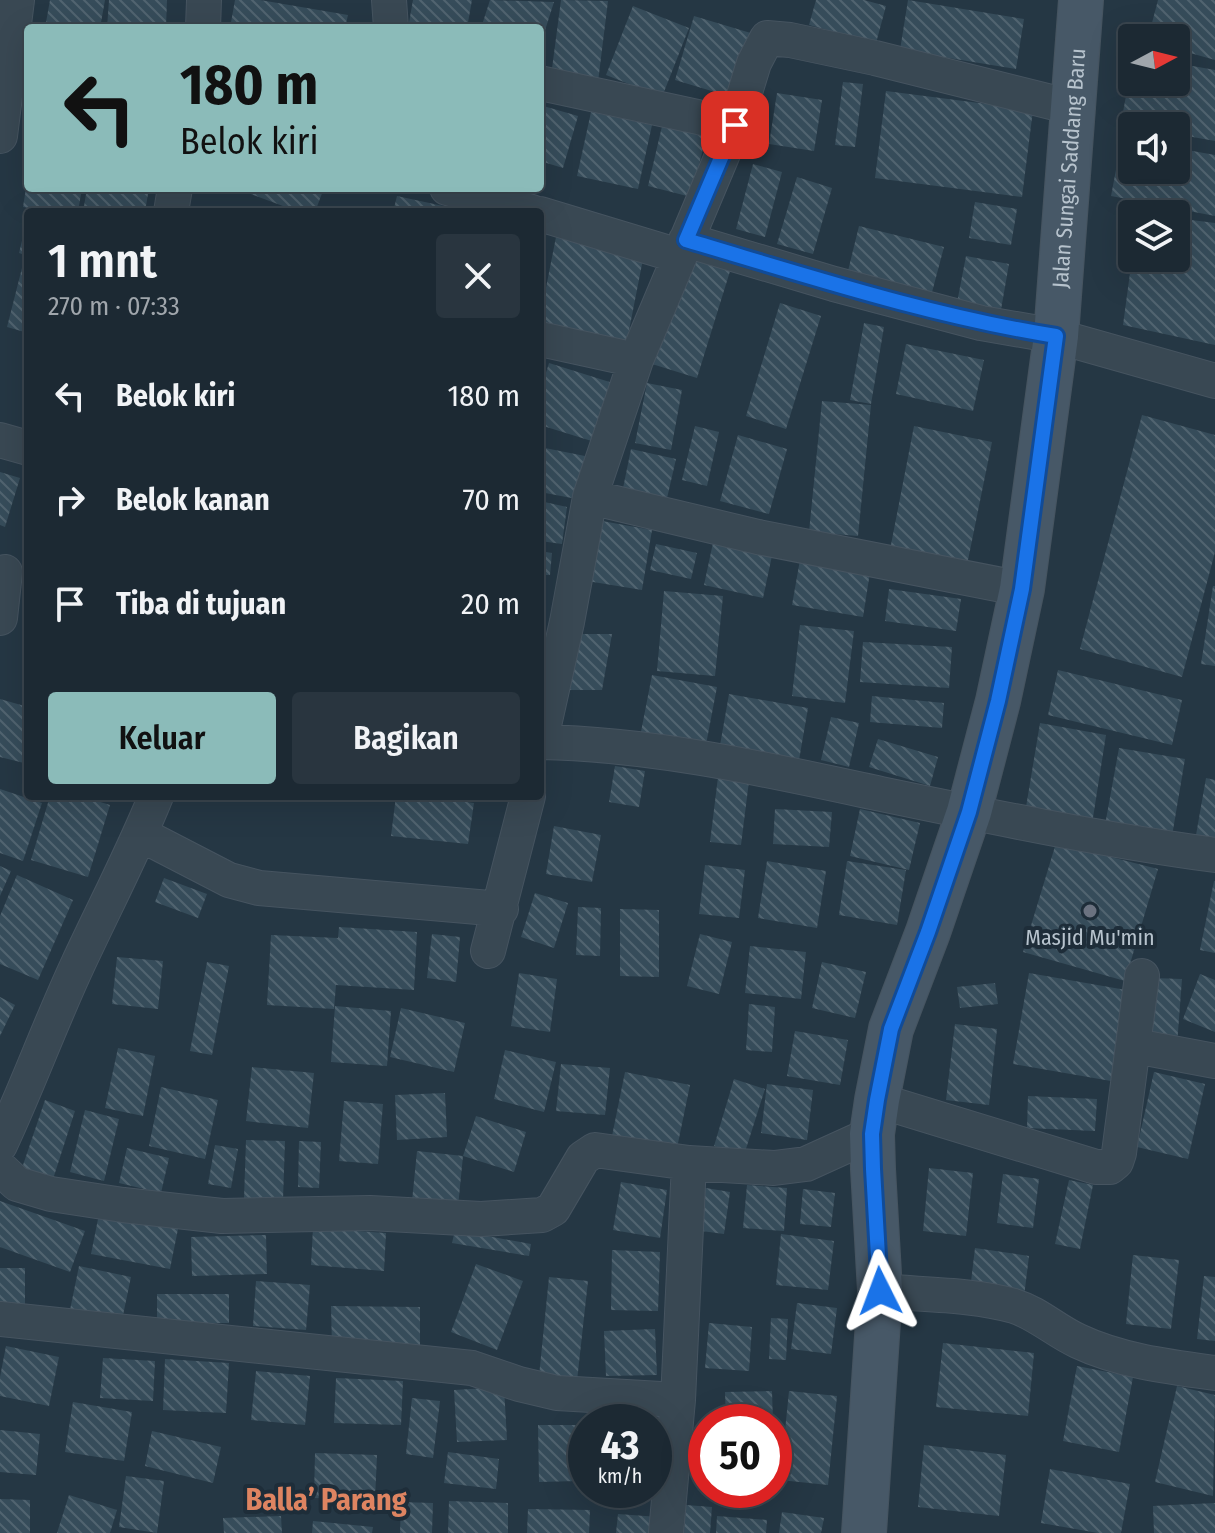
<!DOCTYPE html>
<html lang="id">
<meta charset="utf-8">
<style>
:root{--surface:#1c2933;--page:#29353f;--text:#f1f3f6;--muted:#a0a6ac;--line:#3a454e;--accent:#8bbbb9}
body{margin:0;font-family:"Fira Sans Condensed",sans-serif;background:var(--page);color:var(--text);height:100vh;display:flex;flex-direction:column;font-size:30px;white-space:nowrap}
*{box-sizing:border-box;margin:0}
p{font-size:26px;color:var(--muted)}
.icon{flex:none;width:44px;height:44px;fill:none;stroke:currentColor;stroke-width:2;stroke-linecap:round;stroke-linejoin:round}
.map{position:relative;flex:1;overflow:hidden}
.panel{position:absolute;left:24px;top:208px;width:520px;height:592px;display:flex;flex-direction:column;background:var(--surface);border-radius:8px;box-shadow:0 8px 32px #0002,0 0 0 2px var(--line)}
.panel>*{flex:none}
.banner{position:absolute;left:24px;top:24px;width:520px;height:168px;border-radius:8px;box-shadow:0 8px 32px #0002,0 0 0 2px var(--line);background:#8bbbb9;color:#111;overflow:hidden}
.needle{width:52px;rotate:83deg}
.fabs{position:absolute;left:1118px;top:24px;display:grid;gap:16px}
.fabs a{display:grid;place-items:center;width:72px;height:72px;border-radius:8px;background:var(--surface);box-shadow:0 8px 32px #0002,0 0 0 2px var(--line);font-size:40px}
.speed{position:absolute;left:568px;top:1404px;display:flex;gap:16px;font-size:40px;font-weight:700;text-align:center}
.speed>*{display:grid;place-content:center;width:104px;height:104px;border-radius:50%;background:var(--surface);box-shadow:0 8px 32px #0002,0 0 0 2px var(--line);line-height:1}
.speed small{font-size:20px;font-weight:400}
.speed .limit{border:12px solid #d22;background:#fff;color:#111}
.pin{position:absolute;display:grid;place-items:center;width:68px;height:68px;color:#fff;margin:-34px;border-radius:16px;box-shadow:0 4px 12px #0006}
.me{position:absolute;width:88px;margin:-44px;rotate:357deg;stroke-linejoin:round;filter:drop-shadow(0 0 6px #0008)}
.turn{display:flex;align-items:center;gap:28px;height:168px;padding:0 24px;font-size:36px}
.turn .icon{width:104px;height:104px;stroke-width:2.5}
.turn b{display:block;font-size:56px;line-height:68px}
.round{display:grid;place-items:center;flex:none;width:84px;height:84px;border-radius:8px;background:var(--page)}
.overview{display:flex;align-items:center;justify-content:space-between;height:136px;padding:0 24px}
h1{font-size:48px;font-weight:600;line-height:60px}
.action{display:flex;gap:16px;margin-top:auto;padding:16px 24px}
.action a{flex:1;height:92px;border-radius:8px;background:var(--accent);color:#111;font-size:32px;font-weight:600;line-height:92px;text-align:center}
.action a+a{background:var(--page);color:var(--text)}
ul{padding:0;list-style:none}
li{display:flex;align-items:center;gap:24px;height:104px;padding:0 24px}
li div{flex:1}
li b{display:block;font-size:30px}
li em{font-style:normal}
.map>svg:first-child{display:block}
.building{fill:url(#building-back-hatch)}
.lines{fill:none;stroke-linecap:round;stroke-linejoin:round}
.street-casing{stroke:#465460;stroke-width:36}
.secondary-casing{stroke:#465460;stroke-width:46}
.street{stroke:#394853;stroke-width:34}
.secondary{stroke:#475867;stroke-width:44}
.route-casing{stroke:#114b97;stroke-width:20}
.route{stroke:#1a73e8;stroke-width:14}
.worship-dot{fill:#6b7280;stroke:#1e2d39;stroke-width:3}
.labels{text-anchor:middle;dominant-baseline:central;stroke-width:8;stroke-linejoin:round;paint-order:stroke}
.street-label{font-size:22px;fill:#b7c3cd;stroke:#1e2d39}
.poi-label{font-size:22px;fill:#b7c3cd;stroke:#1e2d39}
.district-label{font-size:30px;font-weight:bold;fill:#de8461;stroke:#1e2d39}
</style>
<div class="map">
<svg width="1215" height="1533" viewBox="0 0 1215 1533">
<defs>
<pattern id="building-back-hatch" width="6" height="6" patternUnits="userSpaceOnUse" patternTransform="scale(2)"><rect width="6" height="6" fill="#364c5a"/><path d="M-1 5l2 2M0 0l6 6M5-1l2 2" fill="none" stroke="#516470"/></pattern>
</defs>
<rect width="100%" height="100%" fill="#253744"/>
<path class="building" d="M50,0H105L100,28H45Z
M109,0H167L166,28H107Z
M235,0H260L348,15L345,28H230Z
M413,0H472L467,28H408Z
M490,0L554,2L541,43L540,28H481Z
M561,0L608,1L598,82L551,76Z
M816,0H864L886,6L876,43L809,25Z
M908,0L1024,19L1016,69L900,50Z
M1158,0H1215V60L1176,49V38H1148Z
M633,6L689,28L662,97L606,75Z
M694,16L754,34L735,98L675,80Z
M1176,63L1215,70V141L1176,134V126L1121,123L1130,74L1132,82H1176Z
M843,82L863,84L855,147L835,145Z
M886,91L1033,110L1022,197L875,178Z
M777,93L822,100L814,151L769,144Z
M540,105L578,116L563,168L540,161Z
M591,112L652,125L638,189L577,176Z
M663,122L707,133L691,197L648,186Z
M1122,138L1132,140V170H1176V148L1215,155V216L1111,196Z
M753,164L782,172L765,237L736,229Z
M797,177L832,188L813,254L777,244Z
M26,188H82L78,212H53L23,207Z
M87,188H149L145,212H83Z
M235,188H324L315,212H299Z
M397,196L448,207L447,212H393Z
M975,202L1017,209L1011,245L969,238Z
M1176,218L1215,223V345L1123,325L1132,258H1176Z
M27,220L28,221V256L19,253Z
M859,226L944,247L931,296L847,275Z
M556,237L644,254L625,351L540,333V318Z
M686,253L731,268L697,378L652,364Z
M966,256L1009,264L999,321L955,313Z
M24,260L28,261V333L7,327Z
M780,303L821,316L786,429L746,416Z
M864,323L884,327L871,404L850,400Z
M906,344L984,360L973,411L896,394Z
M549,363L616,384L598,443L540,425V392Z
M647,383L682,390L671,450L635,443Z
M822,401L871,405L858,536L809,532Z
M1142,415L1215,435V552L1182,677L1080,649Z
M695,426L719,432L707,486L682,480Z
M914,426L992,442L966,570L889,555Z
M738,435L787,449L769,514L720,501Z
M540,447L590,457L582,500L540,492Z
M631,449L676,459L665,507L621,498Z
M0,472L20,478L5,527L0,525Z
M540,501L567,507L562,544L540,541Z
M591,519L652,530L642,590L581,580Z
M714,538L773,551L763,598L704,585Z
M656,544L697,553L691,579L650,570Z
M540,551L552,553L550,575H540Z
M801,554L871,566L863,617L792,605Z
M1213,586H1215V666L1201,664Z
M889,589L961,599L956,631L885,621Z
M664,591L723,596L715,676L657,671Z
M800,625L854,631L845,703L792,696Z
M576,634H612L602,690H567Z
M863,642L952,647L949,688L860,682Z
M1058,670L1182,700L1172,745L1048,715Z
M652,675L717,687L704,755L639,742Z
M729,694L808,708L798,766L719,751Z
M872,696L944,703L942,728L870,722Z
M0,699L28,707V764L0,757Z
M831,717L859,723L849,767L821,760Z
M1040,723L1106,735L1092,824L1025,813Z
M878,739L938,757L930,786L869,767Z
M1119,748L1185,759L1172,836L1105,825Z
M615,766L645,771L639,807L609,802Z
M718,777L749,781L741,845L710,842Z
M1206,778L1215,780V839L1196,835Z
M0,789L42,803L23,861L0,853Z
M50,796H81L110,805L88,877L31,860Z
M396,796H421L474,803L468,844L391,836Z
M775,809L832,812L829,847L773,844Z
M860,809L920,823L909,870L850,856Z
M554,826L601,835L592,882L546,874Z
M1056,843L1158,869L1125,981L1023,952Z
M767,861L826,871L817,928L758,918Z
M847,861L906,870L897,925L839,915Z
M705,865L745,870L739,918L699,914Z
M0,866L11,871L0,896Z
M17,875L73,900L38,980L0,964V916Z
M164,878L207,894L198,918L155,902Z
M1214,881H1215V953L1200,950Z
M535,893L568,903L554,948L521,937Z
M578,907L601,908L600,956L576,955Z
M620,909L659,910V977L620,976Z
M339,927L417,932L414,990L336,985L334,1009L267,1005L271,935L338,938Z
M432,934L460,937L456,982L427,978Z
M700,934L732,942L719,994L687,986Z
M750,946L806,952L801,999L745,993Z
M117,957L163,961L158,1009L112,1004Z
M207,962L229,966L212,1055L190,1051Z
M822,962L866,972L855,1018L812,1008Z
M519,973L557,979L550,1032L511,1026Z
M1029,973L1126,990L1111,1081L1013,1064Z
M1200,974L1215,980V1032L1183,1019Z
M1153,978L1182,979L1177,1045L1149,1043Z
M995,983L998,1004L960,1008L957,987Z
M0,997L15,1005L0,1036Z
M749,1004L775,1007L772,1052L746,1050Z
M335,1006L391,1011L387,1066L331,1062Z
M401,1008L465,1023L454,1072L390,1057Z
M955,1024L997,1029L989,1105L946,1100Z
M795,1031L848,1040L840,1085L787,1076Z
M118,1048L155,1056L143,1116L105,1108Z
M505,1050L556,1062L544,1112L494,1099Z
M561,1064L610,1068L605,1115L556,1111Z
M252,1067L314,1073L308,1128L246,1121Z
M625,1072L690,1085L677,1148L612,1136Z
M1154,1072L1205,1084L1188,1159L1137,1147Z
M734,1079L765,1089L744,1155L714,1146Z
M767,1084L813,1090L807,1140L761,1133Z
M161,1087L218,1100L205,1159L149,1146Z
M445,1093L447,1137L397,1140L395,1095Z
M1028,1096L1097,1099L1095,1131L1027,1128Z
M45,1100L75,1111L53,1179L22,1168Z
M344,1101L383,1104L378,1164L339,1161Z
M85,1110L119,1119L104,1181L70,1172Z
M476,1116L526,1132L514,1172L463,1156Z
M246,1140L285,1141L283,1200L244,1199Z
M299,1141L321,1142L319,1188L298,1187Z
M215,1145L238,1149L231,1188L208,1184Z
M127,1148L169,1158L161,1193L119,1183Z
M417,1151L463,1156L458,1207L412,1201Z
M929,1168L973,1173L966,1236L923,1231Z
M1003,1174L1039,1179L1033,1228L997,1223Z
M1069,1180L1093,1185L1080,1249L1055,1244Z
M621,1182L667,1190L660,1238L613,1230Z
M747,1185L787,1188L784,1231L743,1228Z
M700,1187L730,1192L724,1234L694,1230Z
M803,1189L835,1193L831,1227L800,1224Z
M0,1201L85,1231L70,1272L0,1247Z
M99,1214L178,1229L170,1269L91,1254Z
M313,1228L386,1233L384,1271L311,1265Z
M455,1230L531,1244L529,1256L452,1243Z
M781,1234L834,1241L828,1290L776,1285Z
M266,1235L267,1274L192,1276L191,1237Z
M975,1248L1029,1256L1024,1297L970,1290Z
M612,1250L660,1252L658,1311L611,1310Z
M1133,1255L1179,1260L1171,1329L1126,1324Z
M476,1264L523,1281L497,1350L451,1332Z
M79,1266L131,1277L122,1320L70,1310Z
M0,1268H25V1308L0,1307Z
M1204,1276L1215,1277V1341L1197,1339Z
M549,1277L588,1281L577,1381L539,1376Z
M256,1281L310,1285L306,1330L253,1326Z
M157,1294H229V1323H157Z
M797,1303L837,1308L831,1354L791,1349Z
M331,1306L420,1307V1348H332Z
M771,1318L788,1319L786,1360L769,1359Z
M709,1323L752,1327L749,1371L705,1368Z
M655,1329L657,1375L606,1376L604,1331Z
M943,1343L1034,1353L1028,1416L936,1407Z
M6,1346L59,1357L49,1406L0,1396V1377Z
M103,1358L155,1361L153,1401L100,1398Z
M165,1359L229,1363L226,1413L163,1410Z
M1077,1366L1133,1377L1119,1452L1063,1441Z
M256,1371L310,1376L305,1425L251,1420Z
M336,1378L403,1381L401,1425L334,1423Z
M1177,1386L1215,1395L1213,1496L1155,1482Z
M504,1387L507,1440L457,1442L454,1390Z
M772,1391L773,1422H726L725,1392Z
M789,1391L837,1396L828,1485L780,1480Z
M412,1398L440,1401L433,1458L406,1454Z
M73,1402L132,1412L124,1461L65,1452Z
M650,1403L652,1422H590L589,1408Z
M538,1425H578V1481L539,1482Z
M0,1430L40,1434L36,1475L0,1472Z
M152,1431L221,1447L213,1483L145,1466Z
M924,1445L1006,1455L999,1516L918,1507Z
M448,1452L499,1459L496,1489L444,1483Z
M315,1453L377,1455L375,1500L314,1498Z
M658,1455L662,1493L618,1497L617,1490H654V1456Z
M1050,1469L1130,1484L1121,1533H1098L1041,1523Z
M126,1476L164,1481L157,1533L119,1527Z
M705,1490H759V1496L705,1497Z
M69,1495L117,1510L110,1533H57Z
M0,1499L30,1500V1533H0Z
M449,1501L508,1503V1533H448Z
M401,1502L433,1503L432,1533H400Z
M1215,1503V1533H1154L1153,1506Z
M686,1505L712,1507L710,1533H684Z
M528,1509L590,1510L589,1533H527Z
M782,1512L824,1518L821,1533H779Z
M618,1514L659,1517L657,1533H616Z
M281,1516L282,1533H224L223,1518Z
M717,1516L767,1520L766,1533H716Z
M313,1521L373,1527L372,1533H312Z"/>
<g class="lines">
<defs>
<path id="street" d="M389,0L391,28
M203,28L204,0
M540,83L735,125
M0,136L17,0
M447,188L532,212
M171,212L175,188
M540,214L679,256
M686,240L834,284L981,323L1056,336L1215,381
M540,339L636,360
M0,440L28,448
M590,497L758,537L1022,589
M0,618L5,572
M540,742C655,744 769,770 881,794C992,817 1103,840 1215,855
M540,743L567,622L590,497L636,360L735,125L754,63L767,38L790,40L875,58L1071,107
M140,834L229,880L259,888L501,909
M488,951L528,796
M1135,1046L1215,1061
M877,1100L1096,1167H1110L1116,1162L1119,1153L1142,976
M0,1145C28,1085 50,1024 78,964C104,908 133,853 156,796
M0,1168L17,1184L51,1194L123,1205L222,1216L370,1213L481,1219L542,1215L553,1209L583,1158L595,1150L689,1163L774,1168L806,1164L872,1134
M880,1291C923,1295 972,1294 1014,1306C1037,1313 1056,1331 1078,1341C1120,1361 1170,1367 1215,1373
M0,1319L472,1368L519,1384L557,1393L678,1400
M666,1533L678,1400L689,1163"/>
<g id="secondary">
<path id="s1" d="M864,1533L880,1291L873,1169L872,1134L877,1100L891,1029L928,932L969,812L998,701L1022,589L1056,336L1081,0"/>
</g>
</defs>
<use href="#street" class="street-casing"/>
<use href="#secondary" class="secondary-casing"/>
<use href="#street" class="street"/>
<use href="#secondary" class="secondary"/>
</g>
<g class="lines">
<defs>
<path id="route" d="M735,125L686,240C808,276 930,316 1056,336L1022,589L998,701L969,812L928,932L891,1029L877,1100L872,1134L873,1169L880,1291"/>
</defs>
<use href="#route" class="route-casing"/>
<use href="#route" class="route"/>
</g>
<circle class="worship-dot" cx="1090" cy="911" r="8"/>
<g class="labels">
<g class="street-label">
<text stroke="none"><textPath href="#s1" startOffset="1390">Jalan Sungai Saddang Baru</textPath></text>
</g>
<g class="poi-label">
<text x="1090" y="937">Masjid Mu'min</text>
</g>
<g class="district-label">
<text x="326" y="1500">Ballaʼ Parang</text>
</g>
</g>
</svg>
<div class="fabs">
<a><svg class="needle" viewBox="-14 -14 28 28"><path d="M0-13l5 13h-10z" fill="#e53935"/><path d="M0 13l5-13h-10z" fill="#a0a6ac"/></svg></a>
<a><svg class="icon" aria-label="sound" viewBox="0 0 24 24"><path d="M4 9h4l5-4v14l-5-4H4zM17 9q2 3 0 6"/></svg></a>
<a><svg class="icon" aria-label="layers" viewBox="0 0 24 24"><path d="M12 4l9 5-9 5-9-5zM3 14l9 5 9-5"/></svg></a>
</div>
<div class="speed"><div>43<small>km/h</small></div><div class="limit">50</div></div>
<div class="pin" style="left:735px;top:125px;background:#d93025"><svg class="icon" aria-label="arrive" viewBox="0 0 24 24"><path d="M6 21V4h12l-3 4 3 4H6"/></svg></div>
<svg class="me" style="left:880px;top:1291px" viewBox="-20 -20 40 40"><path d="M0-17L14 15 0 8-14 15z" fill="#1a73e8" stroke="#fff" stroke-width="4"/></svg>
<div class="banner">
<div class="turn"><svg class="icon" aria-label="left" viewBox="0 0 24 24"><path d="M17 20v-9H6M10 6l-5 5 5 5"/></svg><div><b>180 m</b>Belok kiri</div></div>
</div>
<section class="panel">
<div class="overview"><div><h1>1 mnt</h1><p>270 m · 07:33</p></div><a class="round"><svg class="icon" aria-label="close" viewBox="0 0 24 24"><path d="M6 6l12 12M18 6L6 18"/></svg></a></div>
<ul>
<li><svg class="icon" aria-label="left" viewBox="0 0 24 24"><path d="M17 20v-9H6M10 6l-5 5 5 5"/></svg><div><b>Belok kiri</b></div><em>180 m</em></li>
<li><svg class="icon" aria-label="right" viewBox="0 0 24 24"><path d="M7 20v-9h11M14 6l5 5-5 5"/></svg><div><b>Belok kanan</b></div><em>70 m</em></li>
<li><svg class="icon" aria-label="arrive" viewBox="0 0 24 24"><path d="M6 21V4h12l-3 4 3 4H6"/></svg><div><b>Tiba di tujuan</b></div><em>20 m</em></li>
</ul>
<div class="action"><a>Keluar</a><a>Bagikan</a></div>
</section>
</div>
